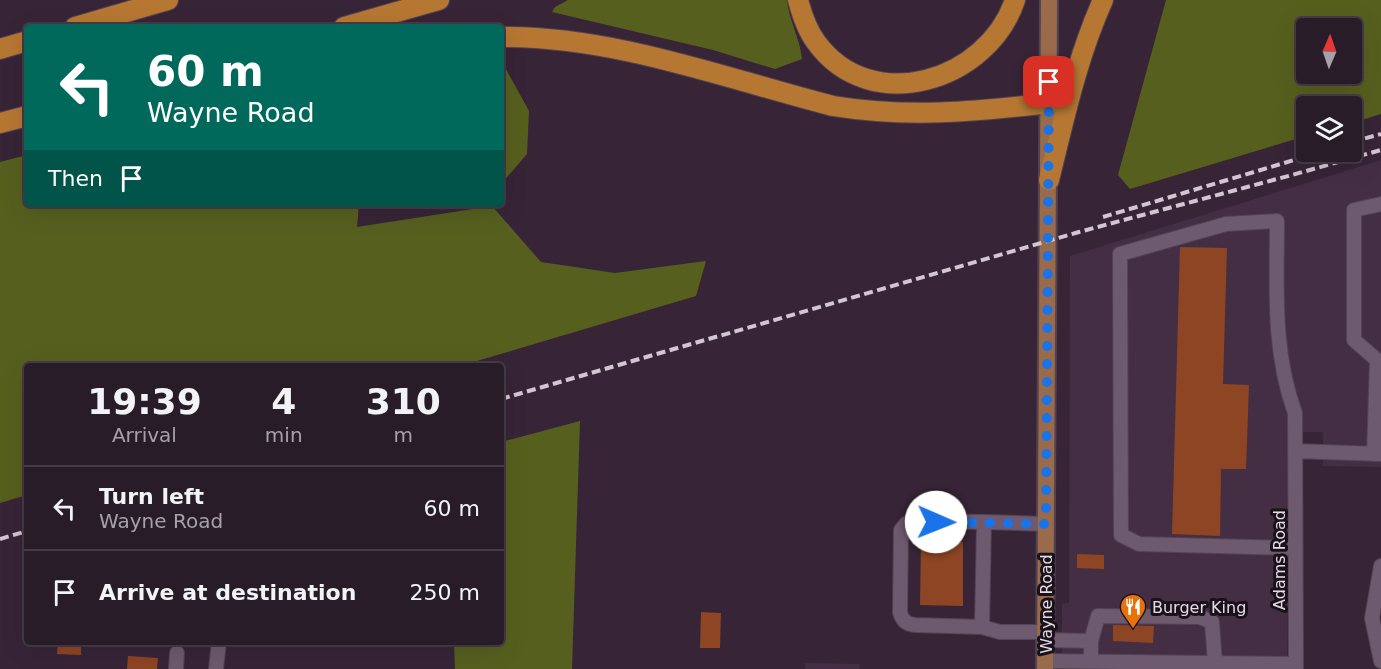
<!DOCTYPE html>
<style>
:root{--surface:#291c29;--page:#312531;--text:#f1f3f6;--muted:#a5a1a8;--line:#453a46}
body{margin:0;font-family:"DejaVu Sans",sans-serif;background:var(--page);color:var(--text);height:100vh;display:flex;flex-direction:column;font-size:22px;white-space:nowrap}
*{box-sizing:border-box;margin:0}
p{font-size:20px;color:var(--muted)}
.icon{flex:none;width:33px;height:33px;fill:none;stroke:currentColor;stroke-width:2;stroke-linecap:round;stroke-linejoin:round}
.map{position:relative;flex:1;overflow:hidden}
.details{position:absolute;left:24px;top:363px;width:480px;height:282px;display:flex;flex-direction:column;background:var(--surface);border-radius:6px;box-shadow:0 6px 24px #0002,0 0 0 2px var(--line)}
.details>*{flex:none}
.guide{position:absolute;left:24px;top:24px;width:480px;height:183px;border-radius:6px;box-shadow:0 6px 24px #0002,0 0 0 2px var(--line);background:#00695c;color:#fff;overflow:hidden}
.needle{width:39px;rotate:2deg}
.controls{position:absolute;left:1296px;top:18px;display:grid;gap:12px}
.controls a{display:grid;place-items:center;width:66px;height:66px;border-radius:6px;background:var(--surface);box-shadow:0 6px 24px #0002,0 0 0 2px var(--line);font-size:30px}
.pin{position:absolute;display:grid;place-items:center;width:51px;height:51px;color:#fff;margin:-26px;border-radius:12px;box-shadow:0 3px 9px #0006}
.me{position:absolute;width:66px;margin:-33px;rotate:91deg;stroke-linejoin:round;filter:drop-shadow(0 0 4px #0008)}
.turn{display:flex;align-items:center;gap:21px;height:126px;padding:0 24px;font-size:27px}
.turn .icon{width:78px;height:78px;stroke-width:2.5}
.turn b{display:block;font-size:42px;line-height:51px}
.then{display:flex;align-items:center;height:57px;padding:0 24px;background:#0003;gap:12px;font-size:22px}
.eta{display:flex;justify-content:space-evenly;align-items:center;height:102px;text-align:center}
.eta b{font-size:36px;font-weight:700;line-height:42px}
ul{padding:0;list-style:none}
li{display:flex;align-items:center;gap:18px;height:84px;padding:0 24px;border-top:2px solid var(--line)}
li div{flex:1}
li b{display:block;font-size:22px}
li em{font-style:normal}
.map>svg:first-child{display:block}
.built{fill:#442e44}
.forest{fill:#575f1f;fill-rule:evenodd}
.building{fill:#8e4523}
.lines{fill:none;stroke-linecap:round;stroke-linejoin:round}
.minor-casing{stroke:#524352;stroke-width:16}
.major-casing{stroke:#524352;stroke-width:20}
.highway-casing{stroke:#524352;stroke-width:22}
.minor{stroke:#6e5a6e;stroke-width:14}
.major{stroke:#996b4a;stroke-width:16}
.highway{stroke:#b67732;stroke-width:20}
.rail{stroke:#d3c6d2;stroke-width:4;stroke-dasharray:9 4.5;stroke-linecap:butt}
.route{stroke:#1a73e8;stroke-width:10;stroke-dasharray:0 18}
.labels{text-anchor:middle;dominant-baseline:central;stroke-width:6;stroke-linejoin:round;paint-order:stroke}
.street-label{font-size:16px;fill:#e6dae5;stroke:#1a121a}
.poi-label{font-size:16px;fill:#e6dae5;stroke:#1a121a;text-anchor:start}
</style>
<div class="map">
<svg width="1381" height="669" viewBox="0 0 1381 669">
<rect width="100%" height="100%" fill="#372537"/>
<path class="built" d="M1381,160V467L1323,466V432H1288L1287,669H1062V604L1069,603L1070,256Z
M805,663L860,664L859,669H805Z"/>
<path class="forest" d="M568,0H787C789,21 800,38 802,59L775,69L713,50L552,12L555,7Z
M1166,0H1381V114L1352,123V106H1306V136L1130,189L1118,175ZM1352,28V74H1306V28Z
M501,60L529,111L527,154L501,184Z
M27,155V204H359L357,227L492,206L541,262L615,273L706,261L696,296L460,366H27V495L0,503V162Z
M580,421L572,669H455L454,642H501V442Z"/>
<path class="building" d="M1180,247L1227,248L1223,384L1249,385L1246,469H1221L1220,536L1172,534Z
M921,542H963V606L920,605Z
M1077,554L1104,555V569L1077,568Z
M701,612L721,613L720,648H700Z
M1113,625L1154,626L1153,643L1113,641Z
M58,642H81V655L57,654Z
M128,656L158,658L157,669H127Z"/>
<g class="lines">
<defs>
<path id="minor" d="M1295,451L1381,454
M1374,454L1377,360L1354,340V210L1381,204
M984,522L913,521L907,523L901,530L900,613C903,621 906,624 915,625L982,627L1000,632H1045
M1295,548L1139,544L1121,535L1120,254L1226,224L1277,221C1277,286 1272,350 1295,413L1296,669
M1381,566L1372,618L1381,661
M982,627L984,522L1046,524
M1045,640L1091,641
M1045,661L1296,664
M1091,661V641L1098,616L1200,617L1212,622L1215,663
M176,669L177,653
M216,669L219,642"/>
<path id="major" d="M1045,669L1049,0"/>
<path id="highway" d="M798,0C802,15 807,30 816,42C871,118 988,81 1015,0
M75,27L168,0
M344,27L439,0
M501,37C614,36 724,78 833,106C907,118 975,112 1049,103
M0,49L27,41
M0,123L27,116
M1049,180C1064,119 1077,58 1103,0"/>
</defs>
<use href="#minor" class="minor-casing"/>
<use href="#major" class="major-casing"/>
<use href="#highway" class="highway-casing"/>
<use href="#minor" class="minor"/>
<use href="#major" class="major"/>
<use href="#highway" class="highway"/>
<path class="rail" d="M1352,142L1381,134
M1103,217L1321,152
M501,399L1079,232L1292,175L1381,150
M0,539L27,531"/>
</g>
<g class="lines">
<path class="route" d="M936,522L1046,524L1049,82"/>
</g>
<defs>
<symbol id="restaurant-pin" viewBox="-11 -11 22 30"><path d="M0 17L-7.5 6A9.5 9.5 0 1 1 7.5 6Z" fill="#e8710a" stroke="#1a121a"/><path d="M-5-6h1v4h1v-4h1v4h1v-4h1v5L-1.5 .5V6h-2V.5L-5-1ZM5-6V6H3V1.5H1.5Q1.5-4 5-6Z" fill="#fff"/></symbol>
</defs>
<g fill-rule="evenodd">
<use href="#restaurant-pin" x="1118" y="592" width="30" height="40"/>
</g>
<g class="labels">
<g class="street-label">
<text transform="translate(1279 560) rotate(-90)">Adams Road</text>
<text transform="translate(1046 604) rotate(-90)">Wayne Road</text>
</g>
<g class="poi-label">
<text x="1152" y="607">Burger King</text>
</g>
</g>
</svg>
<div class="controls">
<a><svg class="needle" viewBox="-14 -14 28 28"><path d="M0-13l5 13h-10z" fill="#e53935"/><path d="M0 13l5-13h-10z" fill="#a5a1a8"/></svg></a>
<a><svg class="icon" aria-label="layers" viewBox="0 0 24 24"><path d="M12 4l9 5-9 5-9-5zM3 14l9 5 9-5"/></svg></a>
</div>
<div class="pin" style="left:1049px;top:82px;background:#d93025"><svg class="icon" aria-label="arrive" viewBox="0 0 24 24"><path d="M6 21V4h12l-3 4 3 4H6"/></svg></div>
<svg class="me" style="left:936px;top:522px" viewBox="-20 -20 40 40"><circle r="19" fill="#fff"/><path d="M0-13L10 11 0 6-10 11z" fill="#1a73e8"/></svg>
<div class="guide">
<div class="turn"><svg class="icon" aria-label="left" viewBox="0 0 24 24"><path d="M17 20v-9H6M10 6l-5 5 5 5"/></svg><div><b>60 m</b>Wayne Road</div></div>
<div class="then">Then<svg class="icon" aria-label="arrive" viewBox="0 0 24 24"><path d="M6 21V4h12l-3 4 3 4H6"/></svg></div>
</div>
<section class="details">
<div class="eta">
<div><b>19:39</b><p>Arrival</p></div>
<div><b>4</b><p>min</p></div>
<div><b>310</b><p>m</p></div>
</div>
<ul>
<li><svg class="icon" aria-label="left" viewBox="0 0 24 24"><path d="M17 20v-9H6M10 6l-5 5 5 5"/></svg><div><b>Turn left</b><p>Wayne Road</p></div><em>60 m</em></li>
<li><svg class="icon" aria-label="arrive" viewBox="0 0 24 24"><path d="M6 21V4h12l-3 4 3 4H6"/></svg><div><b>Arrive at destination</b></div><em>250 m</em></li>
</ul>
</section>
</div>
